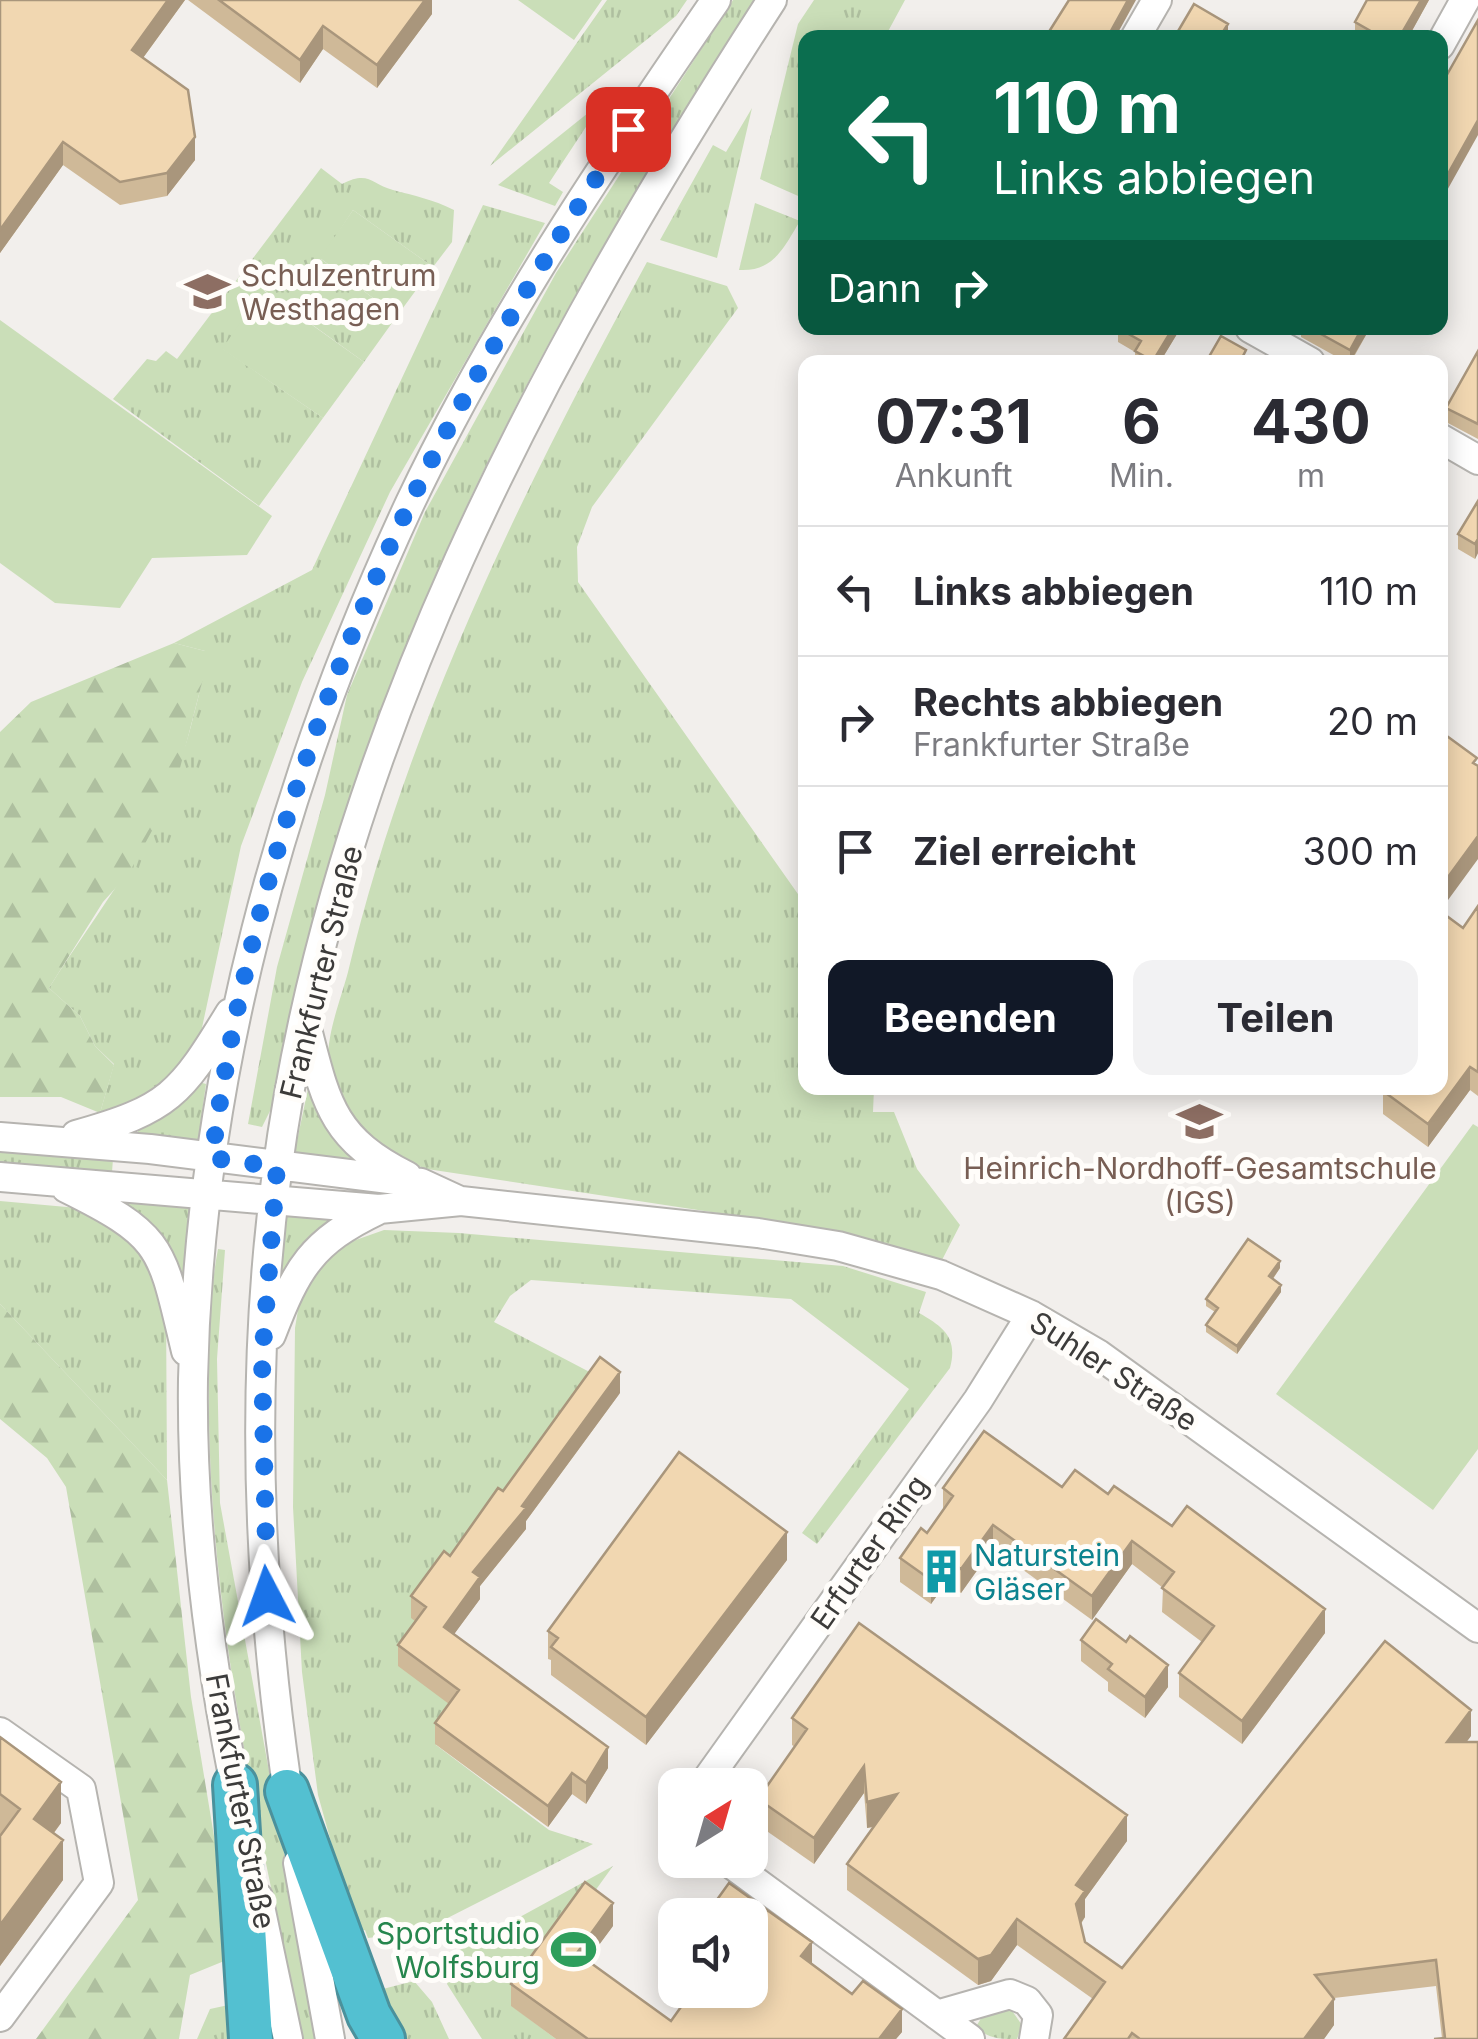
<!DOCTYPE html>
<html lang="de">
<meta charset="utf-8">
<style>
:root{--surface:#fff;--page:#f2f2f3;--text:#2b2b33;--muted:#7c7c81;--line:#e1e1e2;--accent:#111827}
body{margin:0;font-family:Inter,sans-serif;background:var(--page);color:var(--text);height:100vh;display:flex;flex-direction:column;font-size:38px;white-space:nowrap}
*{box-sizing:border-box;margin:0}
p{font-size:32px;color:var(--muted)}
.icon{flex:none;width:55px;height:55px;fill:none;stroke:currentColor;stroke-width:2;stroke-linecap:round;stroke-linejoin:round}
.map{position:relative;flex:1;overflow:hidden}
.sheet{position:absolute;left:798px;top:355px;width:650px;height:740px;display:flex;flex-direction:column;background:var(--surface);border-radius:20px;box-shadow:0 5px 25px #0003}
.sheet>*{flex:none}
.top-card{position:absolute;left:798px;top:30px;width:650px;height:305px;border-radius:20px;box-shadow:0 5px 25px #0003;background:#0b6e4f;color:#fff;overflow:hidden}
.needle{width:65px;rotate:37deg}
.tools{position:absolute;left:658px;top:1768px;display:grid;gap:20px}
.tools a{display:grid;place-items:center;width:110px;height:110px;border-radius:20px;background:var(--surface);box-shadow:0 5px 25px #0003;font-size:50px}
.pin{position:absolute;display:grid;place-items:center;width:85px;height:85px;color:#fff;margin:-42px;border-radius:20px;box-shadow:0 5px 15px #0006}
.me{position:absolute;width:110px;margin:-55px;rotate:356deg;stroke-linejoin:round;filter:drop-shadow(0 0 8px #0008)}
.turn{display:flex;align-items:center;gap:35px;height:210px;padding:0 30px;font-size:45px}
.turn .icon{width:130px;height:130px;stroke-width:2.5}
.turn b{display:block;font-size:70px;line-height:85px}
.then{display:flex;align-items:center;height:95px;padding:0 30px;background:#0003;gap:20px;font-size:38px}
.eta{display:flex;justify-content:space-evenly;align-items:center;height:170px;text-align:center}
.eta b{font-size:60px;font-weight:700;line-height:70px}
.button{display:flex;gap:20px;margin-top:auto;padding:20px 30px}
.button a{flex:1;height:115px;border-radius:20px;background:var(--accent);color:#fff;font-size:40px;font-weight:700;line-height:115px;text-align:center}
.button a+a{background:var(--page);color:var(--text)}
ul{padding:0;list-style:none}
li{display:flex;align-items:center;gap:30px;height:130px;padding:0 30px;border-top:2px solid var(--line)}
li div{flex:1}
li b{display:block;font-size:38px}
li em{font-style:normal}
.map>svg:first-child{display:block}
.grass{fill:url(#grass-tufts)}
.forest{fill:url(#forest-firs)}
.pitch{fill:#cadeb8}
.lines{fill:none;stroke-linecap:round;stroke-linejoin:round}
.minor-casing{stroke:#b6b4b0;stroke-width:32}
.highway-casing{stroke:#4b919c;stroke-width:48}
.minor{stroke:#fff;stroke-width:28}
.highway{stroke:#53c0d1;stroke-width:42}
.wall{fill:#cfb998}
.shaded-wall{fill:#a9967c}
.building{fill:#f1d7b1;stroke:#a9967c;stroke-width:2.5}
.route{stroke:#1a73e8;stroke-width:18;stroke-dasharray:0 32.4}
.labels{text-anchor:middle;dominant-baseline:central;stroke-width:10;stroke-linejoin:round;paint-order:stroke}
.education-label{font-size:30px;fill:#785e54;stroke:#fffdfa;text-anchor:start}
.street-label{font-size:30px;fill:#3c3b3a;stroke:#fffdfa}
.culture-label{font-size:30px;fill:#0d838f;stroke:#fffdfa;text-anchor:start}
.leisure-label{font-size:30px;fill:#27864d;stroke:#fffdfa;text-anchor:end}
</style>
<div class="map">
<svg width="1478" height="2039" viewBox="0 0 1478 2039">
<defs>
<pattern id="grass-tufts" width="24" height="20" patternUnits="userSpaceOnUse" patternTransform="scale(2.5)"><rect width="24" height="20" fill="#cadeb8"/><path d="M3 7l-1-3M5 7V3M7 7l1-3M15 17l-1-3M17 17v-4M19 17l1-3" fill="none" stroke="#aebf9f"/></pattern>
<pattern id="forest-firs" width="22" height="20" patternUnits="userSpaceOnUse" patternTransform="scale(2.5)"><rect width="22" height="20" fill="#cadeb8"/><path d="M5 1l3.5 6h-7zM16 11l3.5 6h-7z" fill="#aebf9f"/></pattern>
</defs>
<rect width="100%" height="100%" fill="#f2efec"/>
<path class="grass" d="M607,0H687L676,16L490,166Z
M733,0H755C607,229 468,467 376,725C332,849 299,976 273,1105L262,1127L248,1124L277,967L325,795L347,695L425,512L556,273Z
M814,0H905L885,37L805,38V199L760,179L798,24Z
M603,101L549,183L563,192L555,206L498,185Z
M752,108L717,258L660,240L713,145L726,152Z
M321,168L342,184C369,170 371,184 393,190C415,196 432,199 454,210L452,242L433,267L353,210L321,259L397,316L364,362L264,290L223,349L323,418L259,506L113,399L147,359L156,361L166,351L177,359Z
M755,203L800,221C784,247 774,272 739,270Z
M483,205L545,223L390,492L302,682L241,846L200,1037L173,1083L126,1110L100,1113L114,1064L95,1046L80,1016L49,988C107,896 162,835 191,726C197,701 205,677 205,651L174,643L312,570Z
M647,262L727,286L738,308L592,507L577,547L578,582L805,904V1088H874L873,1112H894L917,1169L960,1225L942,1260L836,1231L427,1169C373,1150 339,1128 329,1068C324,1040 341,999 348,972C407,723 525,485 647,262Z
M199,1082L206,1084L198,1141L138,1133V1126L171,1111Z
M309,1084L330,1133L356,1162L294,1155Z
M0,1150L113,1159L112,1172L0,1163Z
M122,1199L190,1207L184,1277H178Z
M0,1201L78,1208L146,1249L166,1301L167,1480L0,1304Z
M287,1214L333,1218L281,1273Z
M384,1230L459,1233L843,1266L926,1292L919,1313C944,1327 958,1338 950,1368L817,1544L802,1533L909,1389L791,1299L531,1280L510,1296L494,1322L601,1378L426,1628L459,1712L436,1745L549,1830L593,1844L420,1932L368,1938L365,1930L356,1932L318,1795L302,1672L293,1507L295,1328L301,1292L336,1247Z
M218,1249L225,1250L217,1359L220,1503L318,2039H303C260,1836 213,1632 209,1423C209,1365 207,1306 218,1249Z
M613,1866L512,2006L556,2039H482L447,1984L456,1952Z
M414,1981L432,2002L449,2039H398L375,1991Z
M233,2004L230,2039H197L210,2009Z
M1010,2008L1022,2025L1017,2039C1001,2039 984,2039 977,2025L983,2015Z"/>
<path class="forest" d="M174,643L205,651V671L180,768L160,816L129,873L103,902L49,988L80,1016L95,1046L114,1065L100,1113L61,1097H0V732L31,702Z
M0,1304L167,1480L191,1697L234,1957L190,1975L179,2039H36L138,1900L66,1487L47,1458L0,1419Z"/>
<path class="pitch" d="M518,0H602L574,40Z
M353,210L433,267L397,316L320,258Z
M263,290L364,362L323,418L222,349Z
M0,320L272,516L247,555L152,558L120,608L55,603L0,563Z
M1473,1124L1478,1127V1449L1433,1510L1276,1394Z"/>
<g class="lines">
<defs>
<path id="minor" d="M1135,38L1157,0
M1440,45L1465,0
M1250,328L1310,362
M1440,438L1478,460
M306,1025C326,1102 331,1138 407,1176
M76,1135C169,1109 180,1095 230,1013
M0,1137L150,1149L421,1183L460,1201
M0,1177L379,1209L461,1201L758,1233L838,1246L941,1275L1031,1315L1098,1354L1478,1628
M66,1188C165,1237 161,1247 186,1351
M271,1335C297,1268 311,1242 378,1210
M0,1732L81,1789L99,1883L0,2017
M703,1785L978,1400L1031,1315
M238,1801C210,1664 191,1519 193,1379C199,1078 283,775 410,503C494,326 605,161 716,0
M290,1806C258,1597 249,1381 277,1172C333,745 542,356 772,0
M726,1860L970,2039
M298,1863L330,2039
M258,1897L288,2039
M937,2015L1010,1994L1027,2001L1038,2015L1034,2039"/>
<path id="highway" d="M235,1785L251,2039
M287,1791L369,2015L383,2039"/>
</defs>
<use href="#minor" class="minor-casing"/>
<use href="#highway" class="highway-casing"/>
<use href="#minor" class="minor"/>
<use href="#highway" class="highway"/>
</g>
<path class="wall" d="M0,0H185L143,58L195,160L167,196L120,205L63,165L0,253Z
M188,0H432V14L377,88L323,49L300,83Z
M1367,0H1429L1408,38H1357L1355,37V22Z
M1108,328H1177V334L1160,362H1135V352L1118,342V333Z
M1301,328H1370L1351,362H1346L1301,337Z
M1478,351V439L1446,422V408Z
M1478,501V553L1475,559L1458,549V534Z
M1478,906V1096L1470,1090L1428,1147L1383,1114V1091L1440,1088V911L1463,928Z
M1280,1268L1273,1279L1281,1292L1237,1354L1206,1332V1325L1215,1312L1206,1306V1299Z
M620,1393L526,1521V1529L480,1586V1599L454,1634L608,1768L586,1804L572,1794L548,1827L435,1744V1723L449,1704L398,1666V1645L415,1621L411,1618V1596L450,1556L503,1491Z
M1062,1487L1108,1494L1325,1633L1242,1744L1179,1697V1673L1202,1642L1162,1612L1163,1588L1132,1564L1092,1620L993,1548L961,1593L946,1583L931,1604L900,1582V1558L927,1533L943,1511V1488Z
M787,1560L646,1745L551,1675V1660L548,1659V1631Z
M1081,1640L1168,1687L1145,1718L1108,1691V1682L1081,1661Z
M792,1718L1127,1841L1085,1899V1917L1081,1924L1085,1942L1122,1968L1471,1736L1466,1742L1478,2039L1442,2038L1436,1986L1334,1998V2025L1324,2039H1064L1093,1999L1017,1945L991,1981L978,1985L847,1890V1864L874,1827L867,1828L864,1793L814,1864L758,1825V1799L795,1747L792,1745Z
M0,1737L61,1823L54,1833L63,1880L0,1966Z
M613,1926L587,1960L671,2021L812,1964L902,2032L896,2039H556L511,2006V1984Z"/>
<path class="shaded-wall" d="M168,0H185L132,73V50Z
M425,0H432V14L377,88V65Z
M1128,0H1136L1115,38H1107Z
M1421,0H1429L1408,38H1399Z
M1228,24V38H1219Z
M323,26V49L300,83V60Z
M1478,120V135L1440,203V188Z
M195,137V160L167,196V173Z
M63,142V165L0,253V230Z
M1173,328H1177V334L1160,362H1153Z
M1362,328H1370L1350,362V350Z
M1478,539V553L1475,559V544Z
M1478,836V859L1440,911V888Z
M1470,1067V1090L1428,1147V1124Z
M1280,1261V1268L1269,1284V1276Z
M1281,1285V1292L1237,1354V1346Z
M620,1372V1393L526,1521V1529L480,1586V1599L444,1648V1627L473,1572Z
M993,1525V1548L961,1593V1569Z
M787,1532V1560L646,1745V1717Z
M1132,1541V1564L1092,1620V1596Z
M946,1559V1583L931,1604V1580Z
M1325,1609V1633L1242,1744V1721Z
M1168,1665V1687L1145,1718V1697Z
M1471,1710V1736L1447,1768V1742Z
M608,1747V1768L586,1804V1783Z
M864,1766V1793L814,1864V1838Z
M572,1773V1794L548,1827V1806Z
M61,1782V1823L34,1859V1819Z
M897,1794V1821L867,1828V1802Z
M1127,1815V1841L1085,1899V1917L1076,1930V1885Z
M63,1840V1880L0,1966V1925Z
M613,1903V1926L577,1975V1953Z
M1017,1919V1945L991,1981L978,1985V1959Z
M812,1942V1965L801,1956Z
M1334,1999V2025L1324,2039H1304Z
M902,2009V2032L896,2039H879Z"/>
<path class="building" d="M0,0H168L132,50L188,90L195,137L167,173L120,182L63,142L0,230Z
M219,0H425L377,65L323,26L300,60Z
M1069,0H1128L1107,38H1045Z
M1367,0H1421L1399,38H1383L1355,22Z
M1194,4L1228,24L1219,38H1174Z
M1478,20V120L1440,188V87Z
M1118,328H1173L1153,361L1135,351L1141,341Z
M1310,328H1362L1350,350Z
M1221,336L1246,350L1243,356L1255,362H1206Z
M1478,351V424L1446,408Z
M1478,501V539L1475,544L1458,534Z
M1440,731L1477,758L1473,763L1478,766V836L1440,888Z
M1478,906V1072L1470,1067L1428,1124L1383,1091L1385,1088H1440V959L1443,954L1440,952V911L1463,928Z
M1248,1239L1280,1261L1269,1276L1281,1285L1237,1346L1206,1325L1218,1308L1206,1299Z
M600,1357L620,1372L522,1506L526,1508L473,1572L480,1577L444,1627L608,1747L586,1783L572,1773L548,1806L435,1723L459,1690L398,1645L426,1607L411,1596L444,1551L450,1556L498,1488L503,1491Z
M984,1431L1062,1487L1075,1470L1108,1494L1114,1486L1172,1526L1187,1506L1325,1609L1242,1721L1179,1673L1214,1626L1162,1588L1174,1572L1132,1541L1092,1596L993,1525L961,1569L946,1559L931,1580L900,1558L921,1528L927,1533L953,1496L943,1488Z
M679,1452L787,1532L646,1717L551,1647L558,1638L548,1631Z
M1096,1619L1126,1642L1130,1636L1168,1665L1145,1697L1108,1669L1112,1664L1081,1640Z
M859,1623L1127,1815L1076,1885L1085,1891L1076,1904L1085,1942L1122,1968L1385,1641L1471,1710L1447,1742H1478V2039H1434L1445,2038L1436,1960L1315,1975L1334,1999L1304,2039H1140L1132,2033L1128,2039H1064L1105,1982L1017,1919L991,1955L978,1959L847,1864L897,1794L867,1802L864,1766L814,1838L758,1799L807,1729L792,1718Z
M0,1737L61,1782L34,1819L63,1840L0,1925V1836L20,1809L0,1794Z
M585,1882L613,1903L577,1953L671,2021L693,1990H750V1915H706L729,1883L812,1942L801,1956L852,1994L863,1981L902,2009L879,2039H588L511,1984Z"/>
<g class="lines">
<path class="route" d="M267,1596L262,1360L277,1167L212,1158C240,937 315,701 411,501C474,372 550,249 628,129"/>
</g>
<defs>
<symbol id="school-bare" viewBox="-9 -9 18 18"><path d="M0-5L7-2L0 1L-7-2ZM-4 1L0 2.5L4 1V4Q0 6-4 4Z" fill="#8d6e63" stroke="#fffdfa" stroke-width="2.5" paint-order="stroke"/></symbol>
<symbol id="building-bare" viewBox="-9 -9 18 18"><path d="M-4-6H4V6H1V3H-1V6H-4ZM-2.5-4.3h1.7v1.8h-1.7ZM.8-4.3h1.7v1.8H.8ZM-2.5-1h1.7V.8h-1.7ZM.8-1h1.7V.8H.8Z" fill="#0f9aa8" stroke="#fffdfa" stroke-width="2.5" paint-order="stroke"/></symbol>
<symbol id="stadium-bare" viewBox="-9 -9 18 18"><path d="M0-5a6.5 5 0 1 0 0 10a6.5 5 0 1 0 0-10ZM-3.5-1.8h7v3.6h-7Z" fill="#2e9e5b" stroke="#fffdfa" stroke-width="2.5" paint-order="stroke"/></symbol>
</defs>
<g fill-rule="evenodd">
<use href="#school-bare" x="176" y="260" width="63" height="63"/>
<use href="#school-bare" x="1168" y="1090" width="63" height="63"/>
<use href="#building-bare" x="910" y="1540" width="63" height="63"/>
<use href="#stadium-bare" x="542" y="1918" width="63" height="63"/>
</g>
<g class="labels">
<g class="education-label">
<text x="241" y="275">Schulzentrum<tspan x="241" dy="34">Westhagen</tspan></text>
<text x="1200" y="1168" text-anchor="middle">Heinrich-Nordhoff-Gesamtschule<tspan x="1200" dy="34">(IGS)</tspan></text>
</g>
<g class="street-label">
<text transform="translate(321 972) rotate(-76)">Frankfurter Straße</text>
<text transform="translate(1114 1371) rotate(33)">Suhler Straße</text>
<text transform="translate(869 1552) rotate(-55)">Erfurter Ring</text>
<text transform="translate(241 1801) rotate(79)">Frankfurter Straße</text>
</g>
<g class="culture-label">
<text x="974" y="1555">Naturstein<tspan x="974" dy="34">Gläser</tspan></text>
</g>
<g class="leisure-label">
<text x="540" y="1933">Sportstudio<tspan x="540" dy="34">Wolfsburg</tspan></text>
</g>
</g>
</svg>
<div class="tools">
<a><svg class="needle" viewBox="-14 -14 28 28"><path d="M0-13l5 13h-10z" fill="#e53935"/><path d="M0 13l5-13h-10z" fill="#7c7c81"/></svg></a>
<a><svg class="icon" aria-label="sound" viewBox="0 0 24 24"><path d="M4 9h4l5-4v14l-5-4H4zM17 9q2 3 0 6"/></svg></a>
</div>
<div class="pin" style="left:628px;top:129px;background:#d93025"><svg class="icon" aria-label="arrive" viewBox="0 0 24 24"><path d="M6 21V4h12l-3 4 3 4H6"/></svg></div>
<svg class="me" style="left:267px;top:1596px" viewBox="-20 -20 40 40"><path d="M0-17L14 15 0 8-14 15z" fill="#1a73e8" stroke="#fff" stroke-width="4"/></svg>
<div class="top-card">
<div class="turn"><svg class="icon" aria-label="left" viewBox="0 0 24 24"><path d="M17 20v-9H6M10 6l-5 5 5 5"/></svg><div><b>110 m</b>Links abbiegen</div></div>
<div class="then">Dann<svg class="icon" aria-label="right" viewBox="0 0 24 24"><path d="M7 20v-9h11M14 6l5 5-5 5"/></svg></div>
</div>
<section class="sheet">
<div class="eta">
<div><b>07:31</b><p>Ankunft</p></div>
<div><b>6</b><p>Min.</p></div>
<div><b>430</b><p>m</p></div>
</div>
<ul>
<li><svg class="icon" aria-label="left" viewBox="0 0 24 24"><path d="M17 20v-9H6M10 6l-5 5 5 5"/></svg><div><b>Links abbiegen</b></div><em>110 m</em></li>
<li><svg class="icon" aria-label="right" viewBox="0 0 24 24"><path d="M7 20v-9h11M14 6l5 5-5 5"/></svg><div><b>Rechts abbiegen</b><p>Frankfurter Straße</p></div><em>20 m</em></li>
<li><svg class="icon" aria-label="arrive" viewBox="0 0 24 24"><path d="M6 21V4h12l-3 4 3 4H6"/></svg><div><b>Ziel erreicht</b></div><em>300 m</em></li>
</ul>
<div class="button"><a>Beenden</a><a>Teilen</a></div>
</section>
</div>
